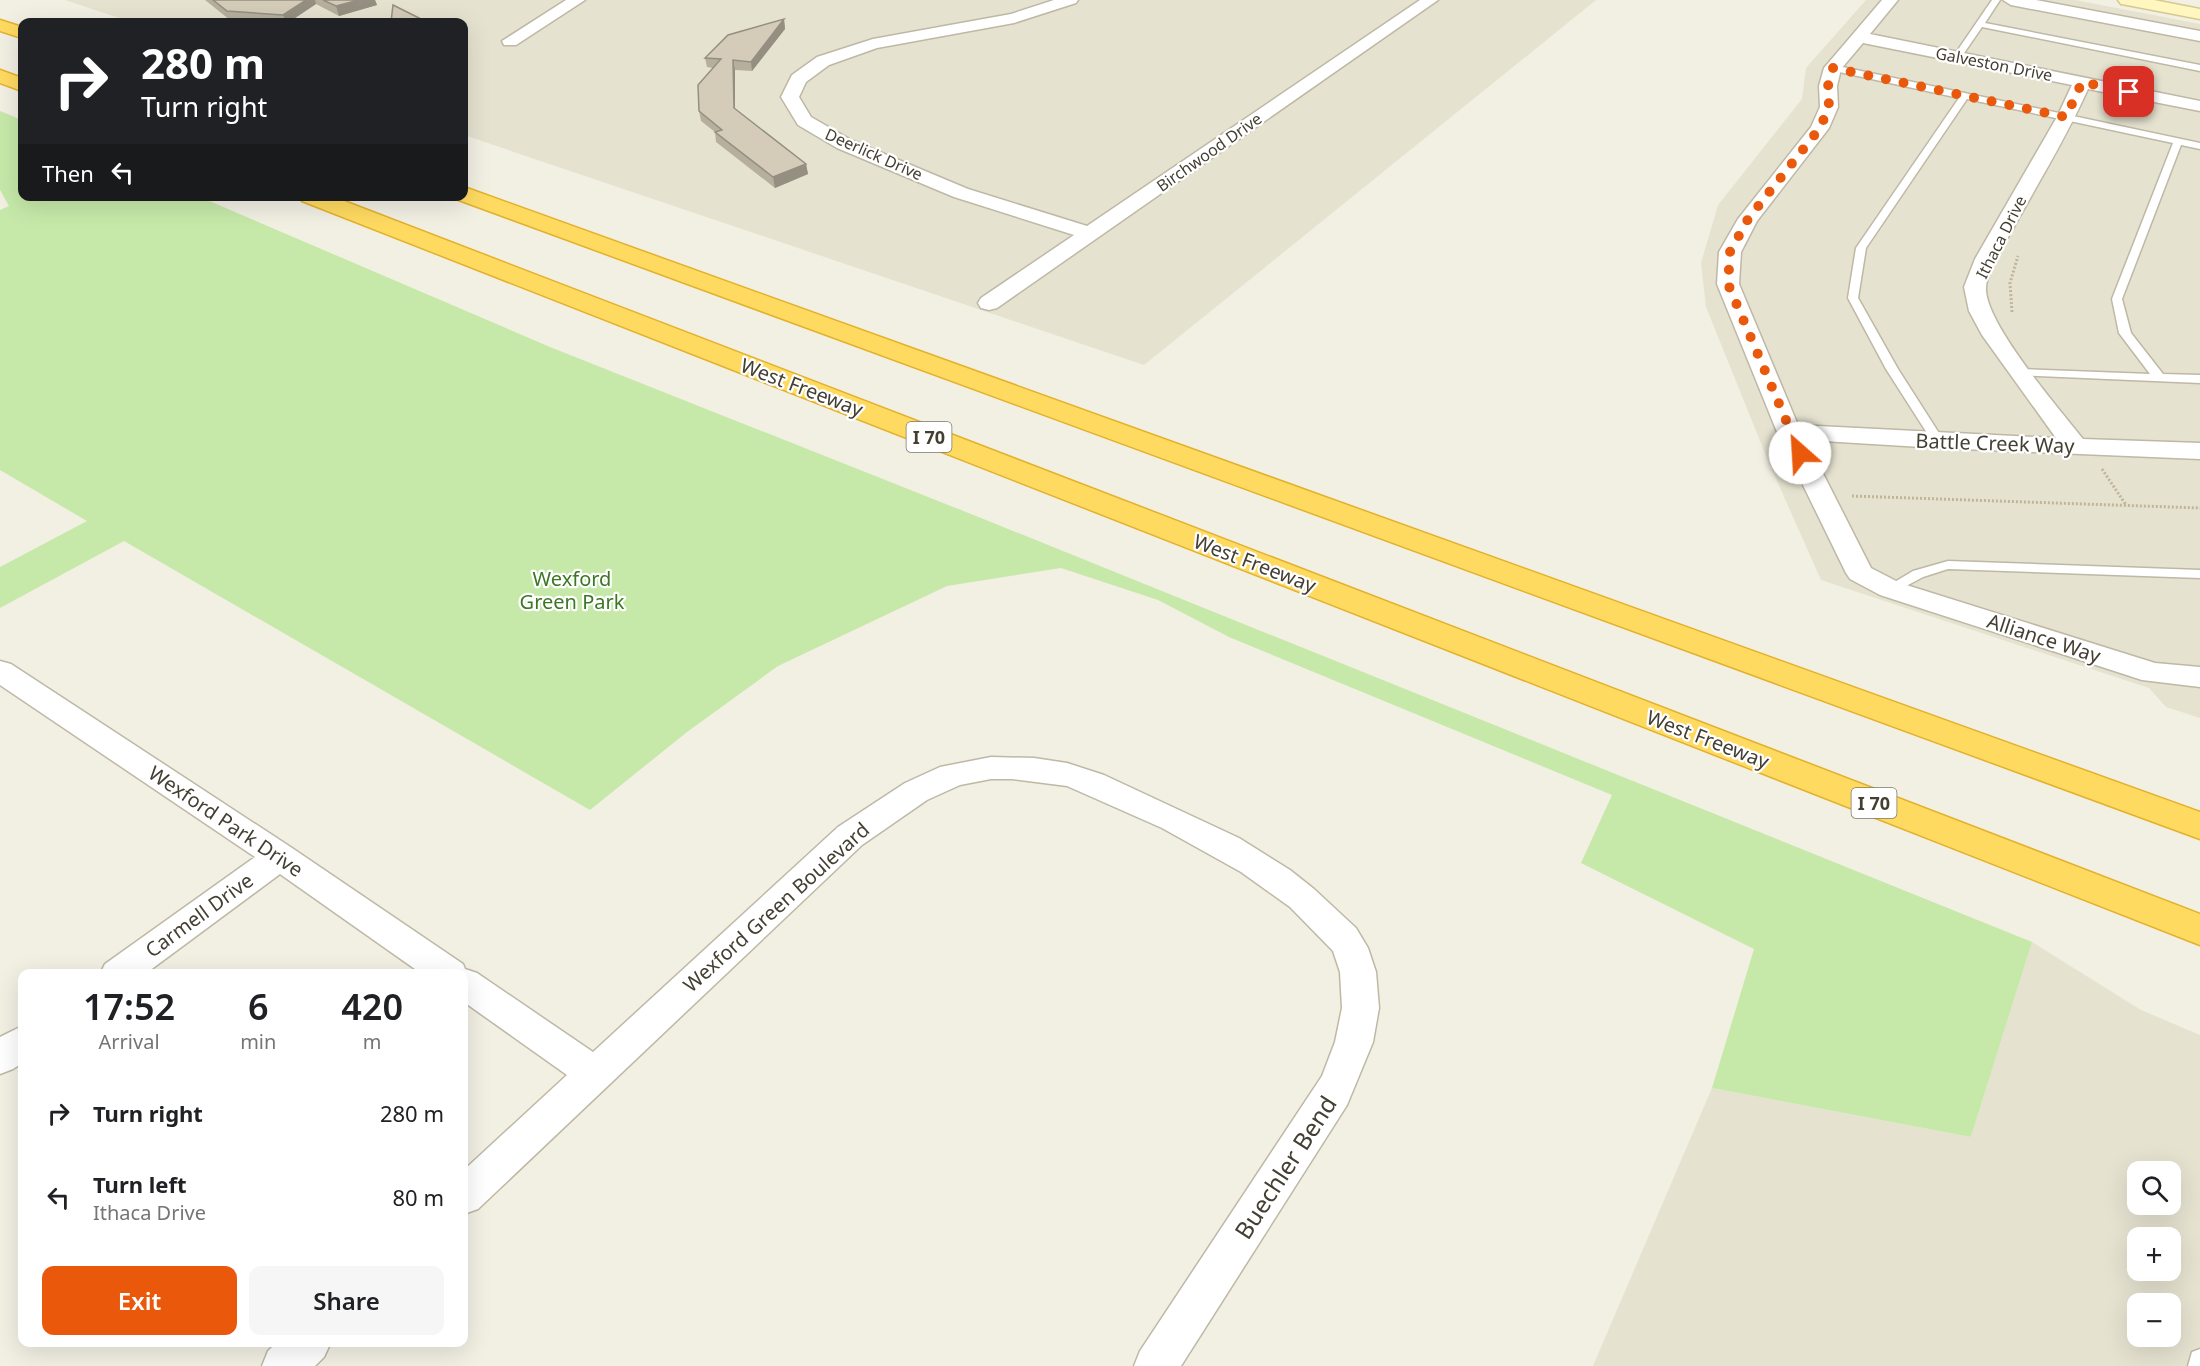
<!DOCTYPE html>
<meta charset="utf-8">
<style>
:root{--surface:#fff;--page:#f6f6f6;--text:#202124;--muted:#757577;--accent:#ea580c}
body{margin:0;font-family:"Noto Sans",sans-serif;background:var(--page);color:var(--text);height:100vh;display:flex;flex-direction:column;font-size:22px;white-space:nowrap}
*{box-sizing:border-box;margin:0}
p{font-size:20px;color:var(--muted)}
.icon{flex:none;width:33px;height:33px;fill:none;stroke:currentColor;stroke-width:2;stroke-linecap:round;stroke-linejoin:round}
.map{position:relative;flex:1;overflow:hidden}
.details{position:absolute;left:18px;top:969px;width:450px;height:378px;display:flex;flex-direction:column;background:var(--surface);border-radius:12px;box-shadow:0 6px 24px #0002}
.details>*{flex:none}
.guide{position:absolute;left:18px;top:18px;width:450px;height:183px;border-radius:12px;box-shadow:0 6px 24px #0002;background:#202124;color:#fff;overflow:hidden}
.fabs{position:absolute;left:2127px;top:1161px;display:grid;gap:12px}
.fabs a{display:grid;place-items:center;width:54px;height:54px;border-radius:12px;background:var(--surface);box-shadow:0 6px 24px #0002;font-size:30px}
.pin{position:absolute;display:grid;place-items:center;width:51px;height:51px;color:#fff;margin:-26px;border-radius:12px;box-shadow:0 3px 9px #0006}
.me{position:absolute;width:66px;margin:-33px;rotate:334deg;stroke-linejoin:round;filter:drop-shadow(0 0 4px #0008)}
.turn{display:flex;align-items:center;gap:21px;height:126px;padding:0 24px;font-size:27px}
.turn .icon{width:78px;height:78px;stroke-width:2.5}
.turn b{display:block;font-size:42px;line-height:51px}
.then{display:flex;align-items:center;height:57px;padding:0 24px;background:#0003;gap:12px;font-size:22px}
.eta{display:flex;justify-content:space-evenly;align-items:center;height:102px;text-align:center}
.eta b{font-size:36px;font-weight:600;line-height:42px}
.button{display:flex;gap:12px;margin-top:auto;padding:12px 24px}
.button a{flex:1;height:69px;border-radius:12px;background:var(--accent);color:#fff;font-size:24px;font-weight:600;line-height:69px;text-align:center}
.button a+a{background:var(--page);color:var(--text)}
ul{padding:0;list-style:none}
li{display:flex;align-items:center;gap:18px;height:84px;padding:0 24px}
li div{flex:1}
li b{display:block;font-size:22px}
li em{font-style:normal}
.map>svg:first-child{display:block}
.residential{fill:#e6e2d0;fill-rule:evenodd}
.green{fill:#c6e9a9}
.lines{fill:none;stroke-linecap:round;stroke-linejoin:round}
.lane-casing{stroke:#beb8a5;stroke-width:3}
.street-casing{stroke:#beb8a5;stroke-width:3}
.secondary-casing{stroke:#d4c990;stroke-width:3}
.highway-casing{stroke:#e3b12c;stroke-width:3}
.path{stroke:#c0b596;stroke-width:3;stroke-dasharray:2 2;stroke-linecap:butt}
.lane{fill:#fff;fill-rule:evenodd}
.street{fill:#fff;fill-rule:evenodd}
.secondary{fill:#fff6c0;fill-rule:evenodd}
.highway{fill:#ffda61;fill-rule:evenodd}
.wall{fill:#b6af9e}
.shaded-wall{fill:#948f81}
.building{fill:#d4ccb8;stroke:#948f81;stroke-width:1.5}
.route{stroke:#ea580c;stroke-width:10;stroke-dasharray:0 18}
.labels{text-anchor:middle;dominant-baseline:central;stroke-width:4.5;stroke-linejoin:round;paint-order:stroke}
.far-street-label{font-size:16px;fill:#443f33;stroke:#fff}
.shield{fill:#fff;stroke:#7c7970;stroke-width:1.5}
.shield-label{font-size:18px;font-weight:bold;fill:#443f33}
.street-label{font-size:20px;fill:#443f33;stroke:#fff}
.park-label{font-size:20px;fill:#3c7724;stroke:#fff}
.near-street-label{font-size:24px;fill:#443f33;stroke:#fff}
</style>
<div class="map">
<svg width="2200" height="1366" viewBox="0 0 2200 1366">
<rect width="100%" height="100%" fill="#f2efe3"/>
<path class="residential" d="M65,0H1596L1144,365L464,135V22H131Z
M1866,0H2075L2200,24V718L2166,707L2149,688L1821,580L1769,463L1706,307L1701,263L1718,205L1802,99L1806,68Z
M2032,942L2141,1010L2200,1035V1366H1593L1712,1088L1971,1137ZM2138,1172H2170V1204H2138ZM2138,1238H2170V1270H2138ZM2138,1304H2170V1336H2138Z"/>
<path class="green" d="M0,111L22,120V196L200,197L550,347L981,518L2032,942L1971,1137L1712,1088L1754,949L1581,863L1612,795L1229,637L1158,600L1061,568L947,586L778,666L687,732L590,810L124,541L0,608V567L87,521L0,470V210L9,206L0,190Z"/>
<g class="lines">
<defs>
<path id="lane" d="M1992,0H2000L1985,23L2200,65V71L1982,27L1960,59H1954L1953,57Z
M1833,65L2200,143V149L2181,145L2122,299L2131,333L2163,374L2200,375V383L2017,375V371L2021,369L2150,374L2119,333L2112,299L2173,143L1967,99L1866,248L1858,298L1898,369L1944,441L1938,445L1934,444L1886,369L1848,298L1856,248L1959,98L1830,70V66Z
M1948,561L2200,570V578L1948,569L1923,577L1895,592L1890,593L1883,589L1913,571Z
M2200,1349V1366H2188L2192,1352Z"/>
<path id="street" d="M566,0H585L516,45H504L502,41Z
M1054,0H1078L1076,3L1014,23L877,48L829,65L806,82L799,97L811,117L851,140L968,189L1087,226L1420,0H1438L997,308L989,310L981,308L978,303L981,298L1074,235L954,197L837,148L798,125L781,97L792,75L817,57L873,39L1011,14Z
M1882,0H1898L1870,34L2200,101V111L2088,89C2067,136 2040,180 2015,225C2007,240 1987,271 1986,287C1983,321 2060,410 2083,439L2200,443V459L1938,448L1806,440L1871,568L1900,583L2155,663L2200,667V687L2142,680L1880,595L1850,579L1846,573L1777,432L1717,284L1719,252L1738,219L1811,127L1820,107L1819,86L1824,68ZM1863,43L2072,85L2057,117L1975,259L1964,287L1969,311L1982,335L2056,438L1798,425L1739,284L1741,252L1757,221L1829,128L1838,107L1837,86L1841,69Z
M2003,0H2036L2200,31V41L2011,5Z
M0,661L11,664L292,848L463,964L465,969L477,973L593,1052L838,827L905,783L940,767L991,757L1034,758L1067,763L1104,775L1239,838L1290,870L1314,889L1356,928L1368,948L1376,972L1379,1008L1373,1042L1347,1105L1181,1366H1134L1140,1351L1322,1076L1335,1042L1342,1008L1340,972L1333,951L1290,907L1241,872L1162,828L1067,786L1012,779H991L960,785L927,800L862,845L478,1209L464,1214V1170L567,1075L464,1002V974H422L280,874L145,974H100L105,964L255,857L0,685Z
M22,1026V1063L13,1069L0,1074V1037Z
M277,1342H331L324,1357L315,1366H262L268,1351Z"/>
<path id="secondary" d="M2118,0H2154L2200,9V19L2127,5L2121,4Z"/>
<path id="highway" d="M0,20L22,27V38L0,31Z
M0,70L22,78V91L0,83Z
M464,187L2200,812V839L456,199L455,196H464Z
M299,196H331L2200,914V945L302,201Z"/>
</defs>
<use href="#lane" class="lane-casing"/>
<use href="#street" class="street-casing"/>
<use href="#secondary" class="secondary-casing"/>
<use href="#highway" class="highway-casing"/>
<path class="path" d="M2012,312L2010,283L2018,256
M2102,469L2126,505
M1852,496L2200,508"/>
<use href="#lane" class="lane"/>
<use href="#street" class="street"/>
<use href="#secondary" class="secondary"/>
<use href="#highway" class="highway"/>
</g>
<path class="wall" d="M205,0H375L377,5L339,16L316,4L289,22H267L230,20Z
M784,19L785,29L752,71L735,70V109L806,164L808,174L775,188L716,142L715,132L701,121L699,111L713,68L707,67L705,58Z"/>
<path class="shaded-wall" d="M306,0H315L316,4L289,22H286L283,15Z
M359,0H375L377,5L339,16L336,6Z
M784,19L785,29L752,71L751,62Z
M733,60L735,70V117L734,108Z
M806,164L808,174L775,188L773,177Z"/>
<path class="building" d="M213,0H306L283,15L227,11Z
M323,0H359L336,6Z
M393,5L427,22H391Z
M784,19L751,62L733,60L734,108L806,164L773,177L715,132L722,130L699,111L698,85L721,59L705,58L728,35Z"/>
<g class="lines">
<path class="route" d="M1800,453L1728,284L1730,252L1748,219L1820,128L1829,107L1828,86L1833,68L2066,117L2082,82L2129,92"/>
</g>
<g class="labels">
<g class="far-street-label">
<text transform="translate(1994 64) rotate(11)">Galveston Drive</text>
<text transform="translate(1209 152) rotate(-35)">Birchwood Drive</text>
<text transform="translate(874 154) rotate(24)">Deerlick Drive</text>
<text transform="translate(2001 237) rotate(-63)">Ithaca Drive</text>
</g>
<g class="shield">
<rect x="906.5" y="422" width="45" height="30" rx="4.5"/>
<rect x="1851.5" y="788" width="45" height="30" rx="4.5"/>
</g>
<g class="shield-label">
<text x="929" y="437">I 70</text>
<text x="1874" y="803">I 70</text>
</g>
<g class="street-label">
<text transform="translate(802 387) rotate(21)">West Freeway</text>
<text transform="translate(1995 443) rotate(2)">Battle Creek Way</text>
<text transform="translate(1255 563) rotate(21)">West Freeway</text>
<text transform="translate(2044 638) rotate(18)">Alliance Way</text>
<text transform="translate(1708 739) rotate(21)">West Freeway</text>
<text transform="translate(226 821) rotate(34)">Wexford Park Drive</text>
<text transform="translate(776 907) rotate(-42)">Wexford Green Boulevard</text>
<text transform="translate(199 915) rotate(-36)">Carmell Drive</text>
</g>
<g class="park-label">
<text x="572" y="578">Wexford<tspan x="572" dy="23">Green Park</tspan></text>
</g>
<g class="near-street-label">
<text transform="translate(1285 1167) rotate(-57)">Buechler Bend</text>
</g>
</g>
</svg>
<div class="fabs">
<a><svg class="icon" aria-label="search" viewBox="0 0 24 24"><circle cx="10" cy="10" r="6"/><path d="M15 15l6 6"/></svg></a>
<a>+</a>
<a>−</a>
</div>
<div class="pin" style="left:2129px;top:92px;background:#d93025"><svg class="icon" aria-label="arrive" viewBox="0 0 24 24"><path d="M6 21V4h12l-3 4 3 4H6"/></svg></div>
<svg class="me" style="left:1800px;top:453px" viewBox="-20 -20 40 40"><circle r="19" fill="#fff"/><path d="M0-13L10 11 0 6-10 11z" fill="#ea580c"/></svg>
<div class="guide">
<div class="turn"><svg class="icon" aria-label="right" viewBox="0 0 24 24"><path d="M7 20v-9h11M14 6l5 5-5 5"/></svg><div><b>280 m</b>Turn right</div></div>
<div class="then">Then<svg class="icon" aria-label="left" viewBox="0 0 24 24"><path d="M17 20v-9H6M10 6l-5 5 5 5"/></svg></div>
</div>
<section class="details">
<div class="eta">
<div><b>17:52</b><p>Arrival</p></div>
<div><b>6</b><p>min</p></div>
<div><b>420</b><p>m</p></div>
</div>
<ul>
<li><svg class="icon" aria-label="right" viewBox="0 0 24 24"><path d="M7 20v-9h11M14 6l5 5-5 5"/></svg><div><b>Turn right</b></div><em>280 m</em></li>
<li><svg class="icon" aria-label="left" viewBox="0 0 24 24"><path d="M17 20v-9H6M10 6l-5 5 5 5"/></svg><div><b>Turn left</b><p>Ithaca Drive</p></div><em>80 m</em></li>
</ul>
<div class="button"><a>Exit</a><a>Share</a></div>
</section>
</div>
